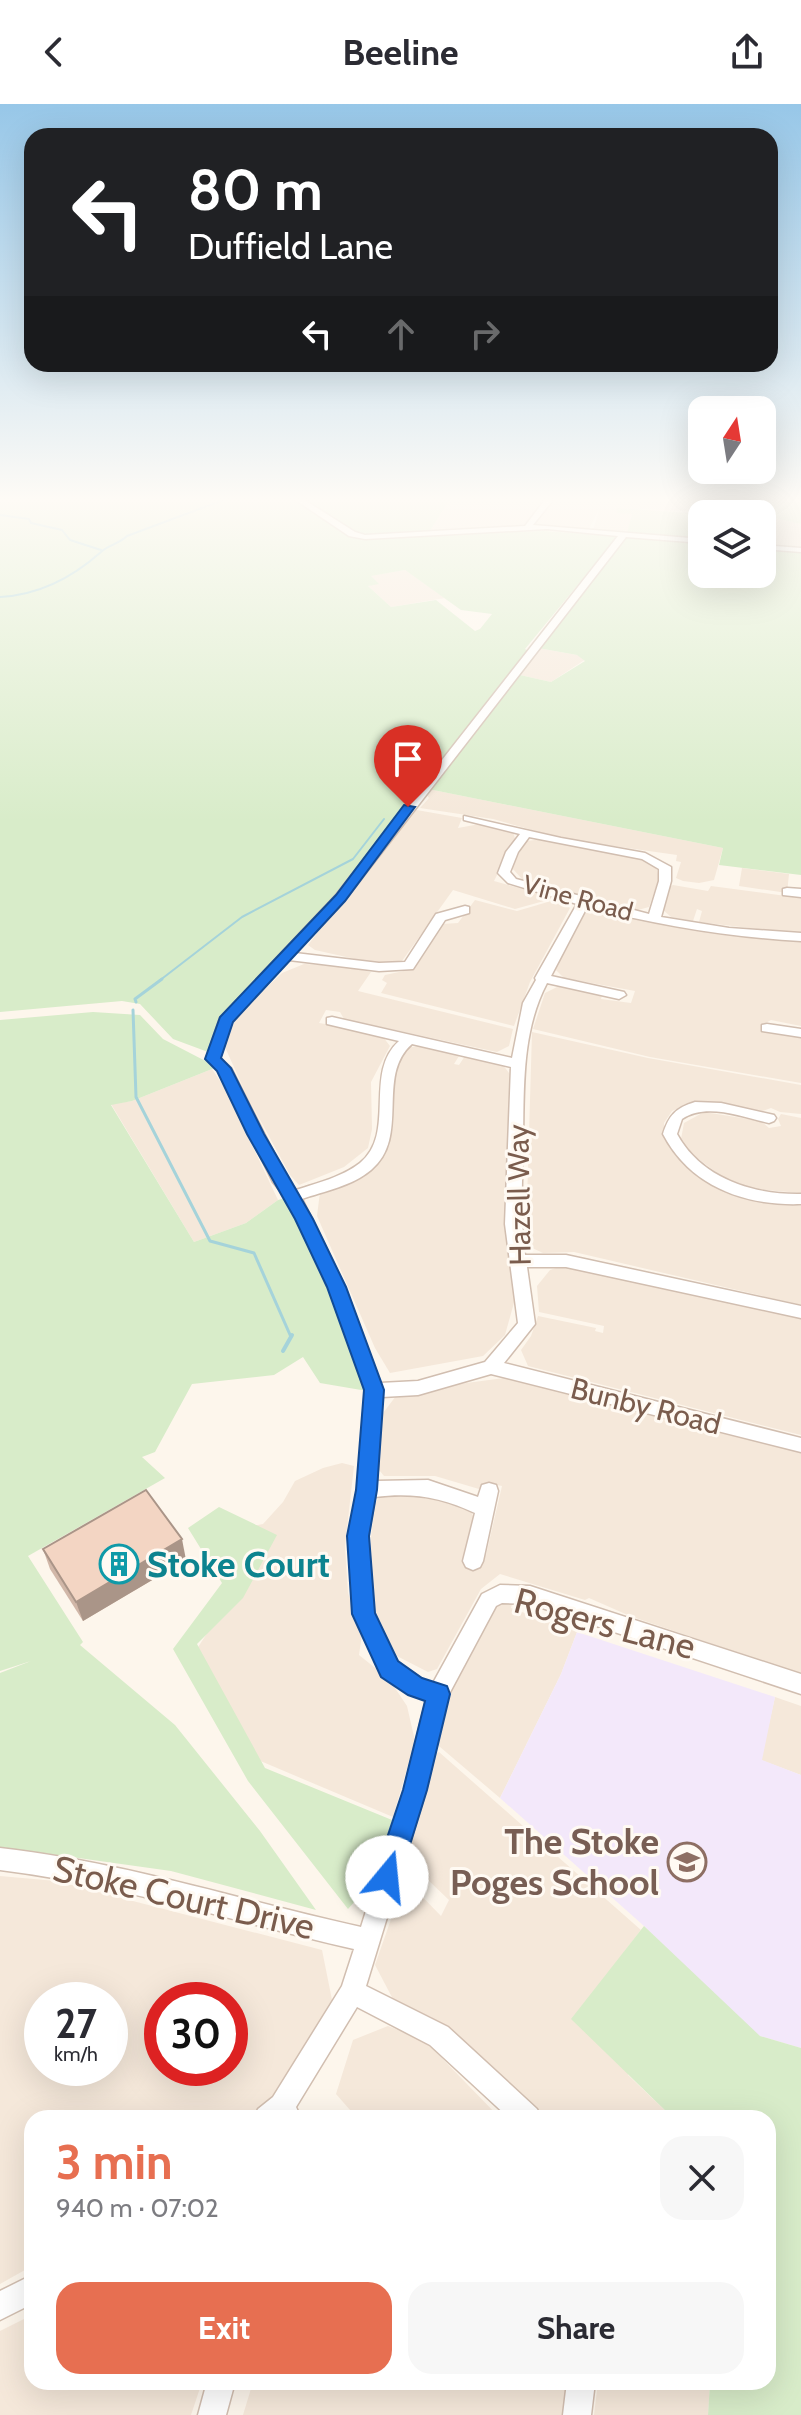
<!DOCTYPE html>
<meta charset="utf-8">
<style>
:root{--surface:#fff;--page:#f7f7f7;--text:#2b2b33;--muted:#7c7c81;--accent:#e76f51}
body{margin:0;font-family:Cabin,sans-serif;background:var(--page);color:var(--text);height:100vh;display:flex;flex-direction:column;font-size:30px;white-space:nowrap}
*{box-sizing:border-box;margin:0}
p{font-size:26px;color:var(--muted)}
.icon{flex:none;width:44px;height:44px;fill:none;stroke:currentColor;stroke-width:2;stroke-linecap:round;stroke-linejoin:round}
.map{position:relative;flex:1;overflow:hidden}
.side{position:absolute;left:24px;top:2006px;width:752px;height:280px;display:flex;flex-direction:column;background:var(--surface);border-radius:24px;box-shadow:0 8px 32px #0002}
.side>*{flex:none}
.top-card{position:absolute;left:24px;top:24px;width:754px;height:244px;border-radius:24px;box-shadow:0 8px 32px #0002;background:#202124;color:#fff;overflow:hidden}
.needle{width:52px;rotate:12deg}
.controls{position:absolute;left:688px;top:292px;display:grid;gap:16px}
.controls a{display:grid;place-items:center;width:88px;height:88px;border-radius:16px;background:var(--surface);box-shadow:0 8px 32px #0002;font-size:40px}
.speed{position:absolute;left:24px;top:1878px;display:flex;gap:16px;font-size:40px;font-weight:700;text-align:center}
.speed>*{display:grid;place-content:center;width:104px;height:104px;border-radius:50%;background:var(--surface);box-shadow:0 8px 32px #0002;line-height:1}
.speed small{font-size:20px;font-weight:400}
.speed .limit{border:12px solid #d22;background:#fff;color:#111}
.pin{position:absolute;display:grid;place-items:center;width:68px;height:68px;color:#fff;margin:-82px -34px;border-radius:50% 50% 50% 0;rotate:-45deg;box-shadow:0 0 8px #0007}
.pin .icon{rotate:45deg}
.me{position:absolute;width:88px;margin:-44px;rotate:17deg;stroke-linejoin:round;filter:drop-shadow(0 0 6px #0008)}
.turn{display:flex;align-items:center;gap:28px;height:168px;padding:0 32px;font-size:36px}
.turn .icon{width:104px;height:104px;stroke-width:2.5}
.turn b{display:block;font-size:56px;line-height:68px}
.lanes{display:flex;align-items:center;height:76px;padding:0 32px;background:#0003;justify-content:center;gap:40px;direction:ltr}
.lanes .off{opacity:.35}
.round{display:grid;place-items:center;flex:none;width:84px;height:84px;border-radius:24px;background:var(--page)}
.overview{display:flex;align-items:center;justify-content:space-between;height:136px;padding:0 32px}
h1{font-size:48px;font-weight:800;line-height:60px;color:var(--accent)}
.action{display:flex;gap:16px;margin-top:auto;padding:16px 32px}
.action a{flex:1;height:92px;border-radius:24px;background:var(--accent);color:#fff;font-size:32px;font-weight:800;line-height:92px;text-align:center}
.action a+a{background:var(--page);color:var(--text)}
header{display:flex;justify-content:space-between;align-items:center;height:104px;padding:0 32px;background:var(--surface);font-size:36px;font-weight:800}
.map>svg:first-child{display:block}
.residential{fill:#f5e8da;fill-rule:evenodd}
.education{fill:#f3e8fa}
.green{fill:#d8ecc9;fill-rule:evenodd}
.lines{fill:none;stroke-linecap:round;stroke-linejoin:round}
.stream-far2{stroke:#a5d3da;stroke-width:2}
.stream-far1{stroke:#a5d3da;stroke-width:3}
.stream{stroke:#a5d3da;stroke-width:4}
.minor-casing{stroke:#d1beb0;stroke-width:3}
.minor{fill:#fff;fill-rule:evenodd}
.wall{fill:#d1b7a8}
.shaded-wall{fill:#aa9588}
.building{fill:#f3d5c3;stroke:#aa9588;stroke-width:2}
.route{fill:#1a73e8;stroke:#114b97;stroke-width:2}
.labels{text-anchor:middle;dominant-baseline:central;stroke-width:6;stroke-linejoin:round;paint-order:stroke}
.far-street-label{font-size:26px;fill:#7a5c4d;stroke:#fffaf3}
.street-label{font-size:30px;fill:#7a5c4d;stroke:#fffaf3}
.near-culture-label{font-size:36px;font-weight:bold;fill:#0d838f;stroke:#fffaf3;text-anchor:start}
.near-street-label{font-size:36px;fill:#7a5c4d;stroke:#fffaf3}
.near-education-label{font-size:36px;font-weight:bold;fill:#785e54;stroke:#fffaf3;text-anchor:end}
</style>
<header><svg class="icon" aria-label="back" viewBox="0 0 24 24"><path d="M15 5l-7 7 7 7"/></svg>Beeline<svg class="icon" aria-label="share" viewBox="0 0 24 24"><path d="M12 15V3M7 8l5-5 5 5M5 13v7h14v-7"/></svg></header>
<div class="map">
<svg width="801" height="2311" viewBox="0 0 801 2311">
<rect width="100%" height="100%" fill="#fdf6ec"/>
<path class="residential" d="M450,395H718L714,400L758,410L618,404L632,410L627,429L593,426L600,403L589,425L533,422L428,430Z
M762,411L801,420V444L762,441Z
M405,466L445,494L391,503L368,482L370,472Z
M538,544L577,551L586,555L551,578L520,571Z
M428,685L723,744L714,776L699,779L683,777L676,774L681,758L676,757L677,751L564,735L493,715L420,704L429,694L425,688Z
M411,705L462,714L458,724L485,719L513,727L515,735L494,777L555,794L515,805L453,786L402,857L382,861L315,846L308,841Z
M542,735L643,755L656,763L659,774L649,803L638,806L618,803L522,775L512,764L516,754L527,737Z
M742,764L789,770L787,789L739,782Z
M673,781L708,787L711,782L801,794V830L699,818L702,807L697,805L693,817L671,813L662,805L669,783Z
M558,795L570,804L530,878L514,922L381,889L387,879L382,876L385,871L404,867L414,860L442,820L458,819L475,796L517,807Z
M596,807L740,831L801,837V922L771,916L762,921L767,928L801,933V979L650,953L533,925L545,889L559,882L602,891L601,895L631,899L635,887L564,874L555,865L585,809Z
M304,860L344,862L371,868L358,887L513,925L509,942L497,948L344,915L340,908L326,906L319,919L380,929L390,942L371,978L372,1025L368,1044L344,1063L299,1081L290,1071L247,992L224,941L230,920L244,905L282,869Z
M532,928L648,954L801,981V1010L780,1008L771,1004L760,1008L717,998H693L672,1007L664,1019V1027L674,1049L704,1075L764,1098L801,1102V1201L574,1148L543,1149L528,1142L526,1132Z
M419,942L459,952L454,960L459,961L465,952L503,961L509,969L508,1122L515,1195L505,1231L483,1252L390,1269L375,1244L317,1112L320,1088L380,1053L387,975L405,944Z
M212,965L226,986L278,1096L246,1119L194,1138L111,1000L132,997Z
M704,1008L761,1017L769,1024L781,1022L778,1015L781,1010L801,1014V1089L753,1085L721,1072L688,1047L681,1035L684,1019Z
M562,1162L801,1214V1331L528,1262L521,1246L531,1232L538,1212L596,1224L595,1227L603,1229L604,1222L539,1208L537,1182L550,1166Z
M504,1274L801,1348V1570L630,1512L589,1494L585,1496L500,1470L481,1485L437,1565L428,1568L389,1548L379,1530L372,1501L369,1458L374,1399L387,1386L468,1401L474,1414L475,1454L486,1451L502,1382L486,1379L479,1385L435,1372H384L375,1361L377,1317L399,1288Z
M342,1359L354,1362L345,1442L348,1489L362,1530L359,1551L389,1575L407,1602L415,1637L393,1713L239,1648L189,1557L217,1514L242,1424L263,1420L283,1398L295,1377L323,1364Z
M514,1493L511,1504L577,1528L561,1570L500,1694L433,1637L451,1583L493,1499Z
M775,1593L801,1602V1671L761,1656Z
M439,1648L641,1826L624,1848L628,1971L673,2014H539L431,1913L394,1897L375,1861L405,1775L441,1812L449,1796L405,1754L434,1650Z
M0,1772L56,1777L322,1846L332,1896L317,1941L270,1998L252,2014H32V2162L0,2180ZM42,1896H110V1964H42ZM162,1896H230V1964H162Z
M388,1922L416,1933L432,1944L500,2014H357L336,1990L353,1936Z
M32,2211V2278H202L191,2311H0V2227Z
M253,2278H570L566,2311H243Z
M598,2278H710L708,2311H594Z"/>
<path class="education" d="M577,1528L775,1593L762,1656L801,1671V1944L760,1932L744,1920L644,1822L500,1694L561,1570Z"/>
<path class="green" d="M0,395H293L353,434L543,427L618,432L525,545L529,547L299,837L228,906L208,948L173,935L140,900L122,897L0,908ZM405,466L461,506L492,510L480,525L475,527L436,496L391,503L368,482L379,480L371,472Z
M301,395H450L428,430H355Z
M718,395H801V420L714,400Z
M617,404L703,410L702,435L627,429L632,410L617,409Z
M628,432L702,439V470H762V445L801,448V771L719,761L723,744L428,685L520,571L551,578L585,557L577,551L538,544Z
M93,908L140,911L163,935L217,963L132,997L111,1001L194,1138L246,1119L278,1096L289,1093L333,1184L367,1287L320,1279L303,1253L274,1271L192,1280L155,1348L142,1353L165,1374L28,1452L83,1538L80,1541L175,1621L260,1727L316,1806L171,1767L0,1743V1569L31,1557L0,1567V916Z
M219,1403L277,1431L243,1494L197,1540L265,1664L392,1716L373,1777L348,1805L248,1677L173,1545L222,1479L188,1424Z
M644,1822L760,1932L801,1944V2311H708L710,2278H768V2014H673L571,1915Z"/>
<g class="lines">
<path class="stream-far2" d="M0,411L29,415L31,419L62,426L70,436L101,446
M0,493C38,491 73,473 101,448C108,441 119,440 127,432L226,395
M159,877L242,813L353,755L384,715"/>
<path class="stream-far1" d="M136,898L135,895L162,875
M133,906L136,993L210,1137L254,1149L291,1233"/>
<path class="stream" d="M283,1247L292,1231"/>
<defs>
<path id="minor" d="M294,395H303L355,428L365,431L525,422L544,397L542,395H550L552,397L533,421L702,435V439L626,433L344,797L295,849L379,859L405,858L436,810L465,802L469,803V809L445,816L413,865L379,867L289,856L231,918L220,954L231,964L287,1075L296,1086C317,1079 342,1073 360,1059C397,1029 363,969 399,937L327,920V914L332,913L512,954L523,899L536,876L535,874L577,800L508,779L498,769L506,748L520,730L464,716V712L561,734L645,749L671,763V777L661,813L729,824L801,829V837C728,833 658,821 587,803L551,872L624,888L626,891L619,895L547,879C521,928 524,987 523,1041C522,1078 520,1114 525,1151H566L801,1202V1214L566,1163H527L535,1220L504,1259L801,1334V1348L491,1270L418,1291L382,1293L377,1377L428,1376L478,1393L482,1381L489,1379L496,1381L498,1387L483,1457L480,1463L473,1466L466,1463L463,1457L475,1409C442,1393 411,1388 375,1393L368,1432L374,1510L397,1558L422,1575L433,1579L482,1490L500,1481L530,1482L801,1570V1590L530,1500L502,1499L496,1502L448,1592L426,1686L366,1882L448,1923L537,2005L541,2014H509L430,1941L357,1903L296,2003L301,2014H254L258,2005L273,1993L342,1882L354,1845C235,1818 121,1781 0,1766V1744C123,1758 240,1796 361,1823L404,1686L426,1596L409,1590L383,1572L354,1510L348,1432L358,1386L365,1286L329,1183L287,1095L273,1078L218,966L206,955L220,914L336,791L618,432L547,425L365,435L349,432ZM529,733L642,755L659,765V777L649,810L516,775L510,768L518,748ZM412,940L511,963L505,1120L518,1219L485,1258L418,1277L380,1279L345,1183L302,1095C325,1087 352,1082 371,1066C411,1033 375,972 412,940Z
M762,441L801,444V448L762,445Z
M787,784L801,785V793L783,791V785Z
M767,920L801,925V933L762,927V921Z
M695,998L721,999L774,1011L776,1014L774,1017L769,1019C743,1013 706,998 682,1015L677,1030C701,1074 753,1091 801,1090V1100C744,1102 690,1082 663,1030C669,1011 676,1004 695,998Z
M32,2171V2200L0,2216V2187Z
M207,2278H235L226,2311H198Z
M567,2278H595L591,2311H563Z"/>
</defs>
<use href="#minor" class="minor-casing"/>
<use href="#minor" class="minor"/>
</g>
<path class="wall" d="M43,1445L186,1456L83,1517L50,1465Z"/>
<path class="shaded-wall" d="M182,1435L186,1456L83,1517L76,1498Z"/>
<path class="building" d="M146,1386L182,1435L76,1498L43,1445Z"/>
<linearGradient id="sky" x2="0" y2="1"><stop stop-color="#97c7e8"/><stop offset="0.55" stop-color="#fefbf6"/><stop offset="1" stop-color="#fefbf6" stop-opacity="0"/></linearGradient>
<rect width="801" height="719" fill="url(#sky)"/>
<path class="route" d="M404,701L415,703L345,797L233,918L221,954L231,964L264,1030L313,1115L346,1183L384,1286L377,1386L369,1432L375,1509L398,1557L422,1574L447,1582L450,1590L427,1686L400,1773L396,1782L387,1786L378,1782L374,1773L403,1686L425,1597L408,1591L381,1573L352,1510L347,1432L356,1386L364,1286L327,1183L295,1115L247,1030L217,967L205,955L220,913L336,791Z"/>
<defs>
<symbol id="building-ring" viewBox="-11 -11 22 22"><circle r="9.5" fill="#fffaf3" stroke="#0f9aa8" stroke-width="1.5"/><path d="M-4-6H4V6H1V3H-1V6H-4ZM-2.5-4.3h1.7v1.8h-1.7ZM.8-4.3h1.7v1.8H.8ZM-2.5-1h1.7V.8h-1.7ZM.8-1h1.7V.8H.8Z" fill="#0f9aa8"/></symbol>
<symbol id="school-ring" viewBox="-11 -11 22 22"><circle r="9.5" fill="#fffaf3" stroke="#8d6e63" stroke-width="1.5"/><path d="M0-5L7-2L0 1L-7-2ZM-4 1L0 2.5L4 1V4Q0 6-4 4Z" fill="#8d6e63"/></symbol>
</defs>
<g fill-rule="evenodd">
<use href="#building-ring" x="97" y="1438" width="44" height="44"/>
<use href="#school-ring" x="665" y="1736" width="44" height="44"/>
</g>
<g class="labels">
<g class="far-street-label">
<text transform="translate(578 794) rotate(15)">Vine Road</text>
</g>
<g class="street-label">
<text transform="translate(519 1091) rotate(-91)">Hazell Way</text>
<text transform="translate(646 1302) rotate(14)">Bunby Road</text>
</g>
<g class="near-culture-label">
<text x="147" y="1460">Stoke Court</text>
</g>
<g class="near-street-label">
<text transform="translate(605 1519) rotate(15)">Rogers Lane</text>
<text transform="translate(184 1793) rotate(13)">Stoke Court Drive</text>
</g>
<g class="near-education-label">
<text x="659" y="1737">The Stoke<tspan x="659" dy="41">Poges School</tspan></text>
</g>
</g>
</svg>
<div class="controls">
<a><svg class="needle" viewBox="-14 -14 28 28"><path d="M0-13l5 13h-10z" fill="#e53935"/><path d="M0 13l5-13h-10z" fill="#7c7c81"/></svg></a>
<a><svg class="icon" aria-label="layers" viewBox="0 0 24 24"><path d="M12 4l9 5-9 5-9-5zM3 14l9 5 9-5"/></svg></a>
</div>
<div class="speed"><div>27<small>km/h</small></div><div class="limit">30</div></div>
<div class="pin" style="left:408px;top:703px;background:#d93025"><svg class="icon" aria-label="arrive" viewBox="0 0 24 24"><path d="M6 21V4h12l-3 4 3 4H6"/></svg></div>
<svg class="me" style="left:387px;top:1773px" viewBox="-20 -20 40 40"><circle r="19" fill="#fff"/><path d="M0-13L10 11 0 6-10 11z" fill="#1a73e8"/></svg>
<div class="top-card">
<div class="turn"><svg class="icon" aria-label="left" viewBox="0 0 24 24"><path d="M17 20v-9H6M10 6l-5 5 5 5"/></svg><div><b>80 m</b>Duffield Lane</div></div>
<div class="lanes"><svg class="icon" aria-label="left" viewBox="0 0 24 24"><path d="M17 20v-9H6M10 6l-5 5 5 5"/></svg><svg class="icon off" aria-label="ahead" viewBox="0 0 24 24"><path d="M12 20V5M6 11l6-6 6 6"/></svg><svg class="icon off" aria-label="right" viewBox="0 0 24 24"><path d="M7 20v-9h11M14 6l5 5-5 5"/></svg></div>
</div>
<section class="side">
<div class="overview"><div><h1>3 min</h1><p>940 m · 07:02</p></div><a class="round"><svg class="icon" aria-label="close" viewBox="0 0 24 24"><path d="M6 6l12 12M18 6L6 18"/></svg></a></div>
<div class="action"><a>Exit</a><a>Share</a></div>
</section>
</div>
